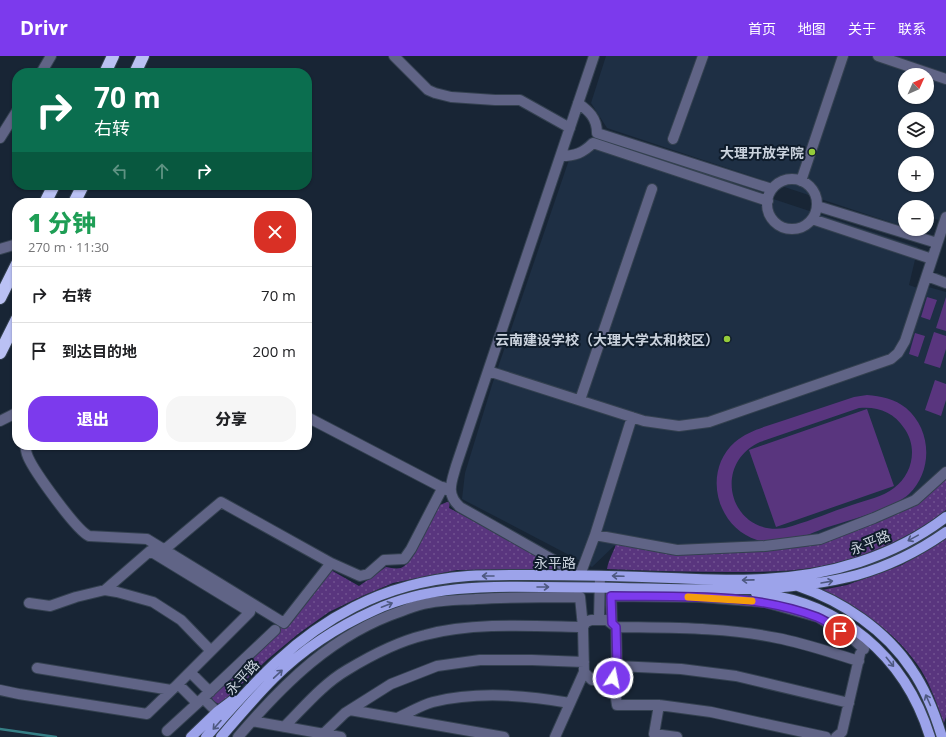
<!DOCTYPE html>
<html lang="zh">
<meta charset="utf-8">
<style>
:root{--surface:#fff;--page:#f6f6f6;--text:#202124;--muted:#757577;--line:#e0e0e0;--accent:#7c3aed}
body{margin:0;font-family:"Open Sans","Noto Sans SC",sans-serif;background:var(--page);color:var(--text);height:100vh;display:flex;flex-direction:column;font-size:15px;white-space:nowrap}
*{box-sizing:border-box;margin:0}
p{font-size:13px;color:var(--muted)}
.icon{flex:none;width:22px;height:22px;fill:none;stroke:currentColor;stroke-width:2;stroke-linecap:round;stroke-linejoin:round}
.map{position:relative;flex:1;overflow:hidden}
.sheet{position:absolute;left:12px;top:142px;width:300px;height:252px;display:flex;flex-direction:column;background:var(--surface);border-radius:16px;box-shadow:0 1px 3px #0004}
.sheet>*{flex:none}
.banner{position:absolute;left:12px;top:12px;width:300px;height:122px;border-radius:16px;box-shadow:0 1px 3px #0004;background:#0b6e4f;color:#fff;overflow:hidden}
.needle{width:26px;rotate:45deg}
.fabs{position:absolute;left:898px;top:12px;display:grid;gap:8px}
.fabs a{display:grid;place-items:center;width:36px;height:36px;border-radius:50%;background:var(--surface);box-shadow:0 1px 3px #0004;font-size:20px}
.pin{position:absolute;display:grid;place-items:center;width:34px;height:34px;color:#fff;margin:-17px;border:2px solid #fff;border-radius:50%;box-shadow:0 1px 4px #0007}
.me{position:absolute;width:44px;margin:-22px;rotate:11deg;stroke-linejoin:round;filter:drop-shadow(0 0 3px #0008)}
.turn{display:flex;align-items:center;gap:14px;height:84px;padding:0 16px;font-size:18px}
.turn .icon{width:52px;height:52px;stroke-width:2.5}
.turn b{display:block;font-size:28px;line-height:34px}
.lanes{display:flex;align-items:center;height:38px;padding:0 16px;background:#0003;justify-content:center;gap:20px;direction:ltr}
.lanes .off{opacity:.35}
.round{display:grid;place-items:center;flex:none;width:42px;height:42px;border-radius:16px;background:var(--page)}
.summary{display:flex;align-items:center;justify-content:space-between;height:68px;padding:0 16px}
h1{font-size:24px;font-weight:800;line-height:30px;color:#1e9e55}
.cta{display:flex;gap:8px;margin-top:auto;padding:8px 16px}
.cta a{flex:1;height:46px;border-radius:16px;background:var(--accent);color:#fff;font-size:16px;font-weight:800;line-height:46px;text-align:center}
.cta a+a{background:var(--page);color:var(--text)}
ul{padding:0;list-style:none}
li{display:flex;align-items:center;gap:12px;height:56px;padding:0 16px;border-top:1px solid var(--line)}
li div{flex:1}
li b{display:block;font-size:15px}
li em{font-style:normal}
header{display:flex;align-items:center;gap:24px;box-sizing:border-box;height:56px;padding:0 20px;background:var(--accent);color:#fff}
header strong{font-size:19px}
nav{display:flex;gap:22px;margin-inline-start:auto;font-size:14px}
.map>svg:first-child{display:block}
.built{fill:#1e2f44;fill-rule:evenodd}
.grass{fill:url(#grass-dots)}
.garden{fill:#59357e;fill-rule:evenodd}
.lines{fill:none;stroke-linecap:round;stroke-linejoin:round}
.stream{stroke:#367f86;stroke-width:2.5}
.minor-casing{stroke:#344150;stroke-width:12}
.major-casing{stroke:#344150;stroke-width:12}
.highway-casing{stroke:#344150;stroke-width:14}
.minor{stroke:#606486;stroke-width:10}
.major{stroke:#9ca3ea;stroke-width:10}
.highway{stroke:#bac1f4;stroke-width:12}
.oneway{stroke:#4e5981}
.route-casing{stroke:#51269a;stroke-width:10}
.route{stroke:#7c3aed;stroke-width:7}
.slow{stroke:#f59e0b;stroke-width:7}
.poi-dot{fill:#95cc3a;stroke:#0f1c2b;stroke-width:1.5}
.labels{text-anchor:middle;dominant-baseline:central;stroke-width:4;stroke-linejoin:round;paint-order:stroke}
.poi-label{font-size:14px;font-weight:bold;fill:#cad2dd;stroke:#0f1c2b;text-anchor:end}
.street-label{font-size:14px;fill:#cad2dd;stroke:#0f1c2b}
</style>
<header>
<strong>Drivr</strong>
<nav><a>首页</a><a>地图</a><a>关于</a><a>联系</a></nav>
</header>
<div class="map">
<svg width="946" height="681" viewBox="0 0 946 681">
<defs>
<pattern id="grass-dots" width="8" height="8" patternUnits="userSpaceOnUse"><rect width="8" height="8" fill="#59357e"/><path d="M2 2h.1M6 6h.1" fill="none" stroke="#705190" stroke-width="1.8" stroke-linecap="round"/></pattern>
</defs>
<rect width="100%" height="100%" fill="#182535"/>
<path class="built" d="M606,0H946V166L935,163L930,176L926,178L910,173H927V151H905V171L607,72L591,47ZM905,19H927V41H905ZM905,63H927V85H905ZM905,107H927V129H905Z
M589,82L918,191L909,229L923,234L925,230L946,236V414L912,444L822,481L666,497L614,490L592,511L462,443L465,417L492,329L571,98Z"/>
<path class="grass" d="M946,418V454C909,483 863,502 817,511C789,516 760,516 732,516C690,516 649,515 607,513C609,502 614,496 617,485L688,493L832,480L905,450Z
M450,445L449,452L553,507L554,513L457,514L393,527L362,540L329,556L298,578L268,603L225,644L219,648C214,646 212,643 210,638L281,567L329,513L359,530L386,511C391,512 396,513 401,512C414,507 430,464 437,450Z
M946,482V661L944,667C937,649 931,630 921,614C898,578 860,552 822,534L847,529L902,509Z"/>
<path class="garden" d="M927,241L937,244L930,264L921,261Z
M946,241V275L936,272Z
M934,276L946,280V293L940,312L924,307Z
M915,277L925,280L918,301L909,298Z
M935,324L946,328V344L941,360L925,354Z
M867,339C881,340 895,343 906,352C932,374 933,415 909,438C893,453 850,464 828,471C816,475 803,482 790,483C779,485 768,487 757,484C716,471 702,415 735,386C749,374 768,370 785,364C808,356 831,349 854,341ZM859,352C877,350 894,356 904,372C918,391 913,418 894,432C883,441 866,444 852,449C830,456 808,466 785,472C731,481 710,409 760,386Z
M867,353L894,430L776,471L749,394Z"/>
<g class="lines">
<path class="stream" d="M0,673L56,681"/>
<defs>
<path id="minor" d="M394,0L428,34L435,37L451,41L495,44H520L570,72
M594,0L456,410C452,425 445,438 460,451L580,519L595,479L632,361
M878,0L946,23
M41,17L51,0
M578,47C589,55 597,62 597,77L772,133
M0,82L17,55
M673,83L703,0
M561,100C575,100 583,97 593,87L768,145
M767 148a25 25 0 1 1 50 0a25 25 0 1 1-50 0Z
M801,125L843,0
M817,150L937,187
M812,163L932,203
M0,193L17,188
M927,220L946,227
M488,315L644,365L679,370L709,366L891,303L898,297L905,285L946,161
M580,344L652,133
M307,361L447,434
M0,365L14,358L17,362
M25,389C26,393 26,397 28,401C34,415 76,474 89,480L147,483L284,567L331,507L221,446L164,494
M595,479L677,494L765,490L820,483L874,462L915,444L946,416
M331,507L360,520L368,518L384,504L404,503L411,493L443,431
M105,534L150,495L250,556L190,616
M29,547L50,550L76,541L105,534L117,536L153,546L181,564L211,595
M591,564H607L616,571L617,616C613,626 601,624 592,624L584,616L583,571L586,566Z
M599,564L600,520
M612,567L611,540L701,541L765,546L818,561L852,582L864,593
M616,571C669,572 724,571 777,582C804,587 832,597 859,605
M617,610L681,613L736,620L849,647
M37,612L171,634
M613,622L617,649H659L711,656L826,681
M0,634L19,638L147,658L178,628
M197,647L178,628L190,616L210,636
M659,649L654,678L677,681
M350,654L504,681
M217,656L203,642L275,574
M397,662C409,657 421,649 433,646C477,635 526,639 570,647
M252,665L341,681
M167,675L202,643
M238,681C284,627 333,578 402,555C410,552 419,548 428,547C444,544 460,544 476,543C511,541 545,541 580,541L583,571C533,570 473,566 425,579C400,585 370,600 347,614C323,628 304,651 284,671
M320,681L345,657L391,628L437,610L480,604H532L584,606
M555,681L584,616
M836,681L842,676L860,598"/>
<path id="major" d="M798,530C842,545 886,574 912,614C926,634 935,658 942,681
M756,537C841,546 905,600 930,681
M191,681L217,656L233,644
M206,681C252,629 291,583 354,551C389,533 429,523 468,520C488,519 508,519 529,519C576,519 623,520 671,522C702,523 733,525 764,523C829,520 894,501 946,461
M221,681C238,661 255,641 274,622C303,593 337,571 375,554C427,530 486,530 542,531C584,531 626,532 668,533C731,534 796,535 857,519C889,510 919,495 946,476"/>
<path id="highway" d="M105,17L113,0
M135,17L143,0
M45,147L54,129
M74,147L83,129
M0,242L17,208
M0,297L17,263"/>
</defs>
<use href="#minor" class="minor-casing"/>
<use href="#major" class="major-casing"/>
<use href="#highway" class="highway-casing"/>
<use href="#minor" class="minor"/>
<use href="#major" class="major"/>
<use href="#highway" class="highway"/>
</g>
<defs><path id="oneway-shaft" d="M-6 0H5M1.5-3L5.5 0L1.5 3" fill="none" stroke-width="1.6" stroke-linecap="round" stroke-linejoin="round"/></defs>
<g class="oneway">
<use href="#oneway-shaft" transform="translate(913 482) rotate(151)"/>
<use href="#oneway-shaft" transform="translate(488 520) rotate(180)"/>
<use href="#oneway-shaft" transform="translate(618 520) rotate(-178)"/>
<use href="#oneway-shaft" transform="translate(748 524) rotate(179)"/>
<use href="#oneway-shaft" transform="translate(827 526) rotate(-10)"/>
<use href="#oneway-shaft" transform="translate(543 531)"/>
<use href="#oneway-shaft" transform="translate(387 549) rotate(-21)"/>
<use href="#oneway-shaft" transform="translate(890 606) rotate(51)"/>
<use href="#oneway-shaft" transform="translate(278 618) rotate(-43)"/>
<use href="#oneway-shaft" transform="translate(928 644) rotate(-114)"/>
<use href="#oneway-shaft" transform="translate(217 669) rotate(132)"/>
</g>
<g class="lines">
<defs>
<path id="route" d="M613,622L617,616V610L616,571L612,567L611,540C679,541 752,536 817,561C825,564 833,570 840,575"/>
</defs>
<use href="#route" class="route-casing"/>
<use href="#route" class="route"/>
<path class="slow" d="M688,541L752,545"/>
</g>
<g class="poi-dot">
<circle cx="812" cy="96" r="4"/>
<circle cx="727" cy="283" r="4"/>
</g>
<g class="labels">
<g class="poi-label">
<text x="804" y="96">大理开放学院</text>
<text x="719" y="283">云南建设学校（大理大学太和校区）</text>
</g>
<g class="street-label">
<text transform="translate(870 486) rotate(-22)">永平路</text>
<text x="555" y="506">永平路</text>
<text transform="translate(242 621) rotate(-47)">永平路</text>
</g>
</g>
</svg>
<div class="fabs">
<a><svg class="needle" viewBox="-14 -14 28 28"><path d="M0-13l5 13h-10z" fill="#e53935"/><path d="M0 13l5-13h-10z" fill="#757577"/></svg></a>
<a><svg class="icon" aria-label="layers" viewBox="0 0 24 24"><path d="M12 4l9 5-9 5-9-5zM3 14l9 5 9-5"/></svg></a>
<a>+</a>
<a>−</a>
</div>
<div class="pin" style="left:840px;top:575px;background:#d93025"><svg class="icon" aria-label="arrive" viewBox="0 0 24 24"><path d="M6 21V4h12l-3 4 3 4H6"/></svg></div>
<svg class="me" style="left:613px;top:622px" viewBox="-20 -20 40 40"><circle r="17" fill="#7c3aed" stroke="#fff" stroke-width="3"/><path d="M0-11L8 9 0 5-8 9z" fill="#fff"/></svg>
<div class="banner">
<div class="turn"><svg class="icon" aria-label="right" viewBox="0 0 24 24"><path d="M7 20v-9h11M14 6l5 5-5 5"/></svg><div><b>70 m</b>右转</div></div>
<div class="lanes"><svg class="icon off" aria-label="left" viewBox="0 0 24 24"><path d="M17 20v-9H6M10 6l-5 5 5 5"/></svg><svg class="icon off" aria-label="ahead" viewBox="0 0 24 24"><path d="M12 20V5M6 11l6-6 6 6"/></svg><svg class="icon" aria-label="right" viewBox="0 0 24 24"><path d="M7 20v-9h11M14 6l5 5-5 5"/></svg></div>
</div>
<section class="sheet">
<div class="summary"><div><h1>1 分钟</h1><p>270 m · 11:30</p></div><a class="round" style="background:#d93025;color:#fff"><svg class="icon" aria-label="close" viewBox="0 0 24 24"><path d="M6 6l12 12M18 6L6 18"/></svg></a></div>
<ul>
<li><svg class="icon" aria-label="right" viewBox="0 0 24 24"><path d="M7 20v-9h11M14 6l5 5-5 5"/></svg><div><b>右转</b></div><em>70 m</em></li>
<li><svg class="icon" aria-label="arrive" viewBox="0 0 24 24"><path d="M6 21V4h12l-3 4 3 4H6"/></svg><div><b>到达目的地</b></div><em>200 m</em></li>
</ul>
<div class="cta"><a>退出</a><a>分享</a></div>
</section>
</div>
